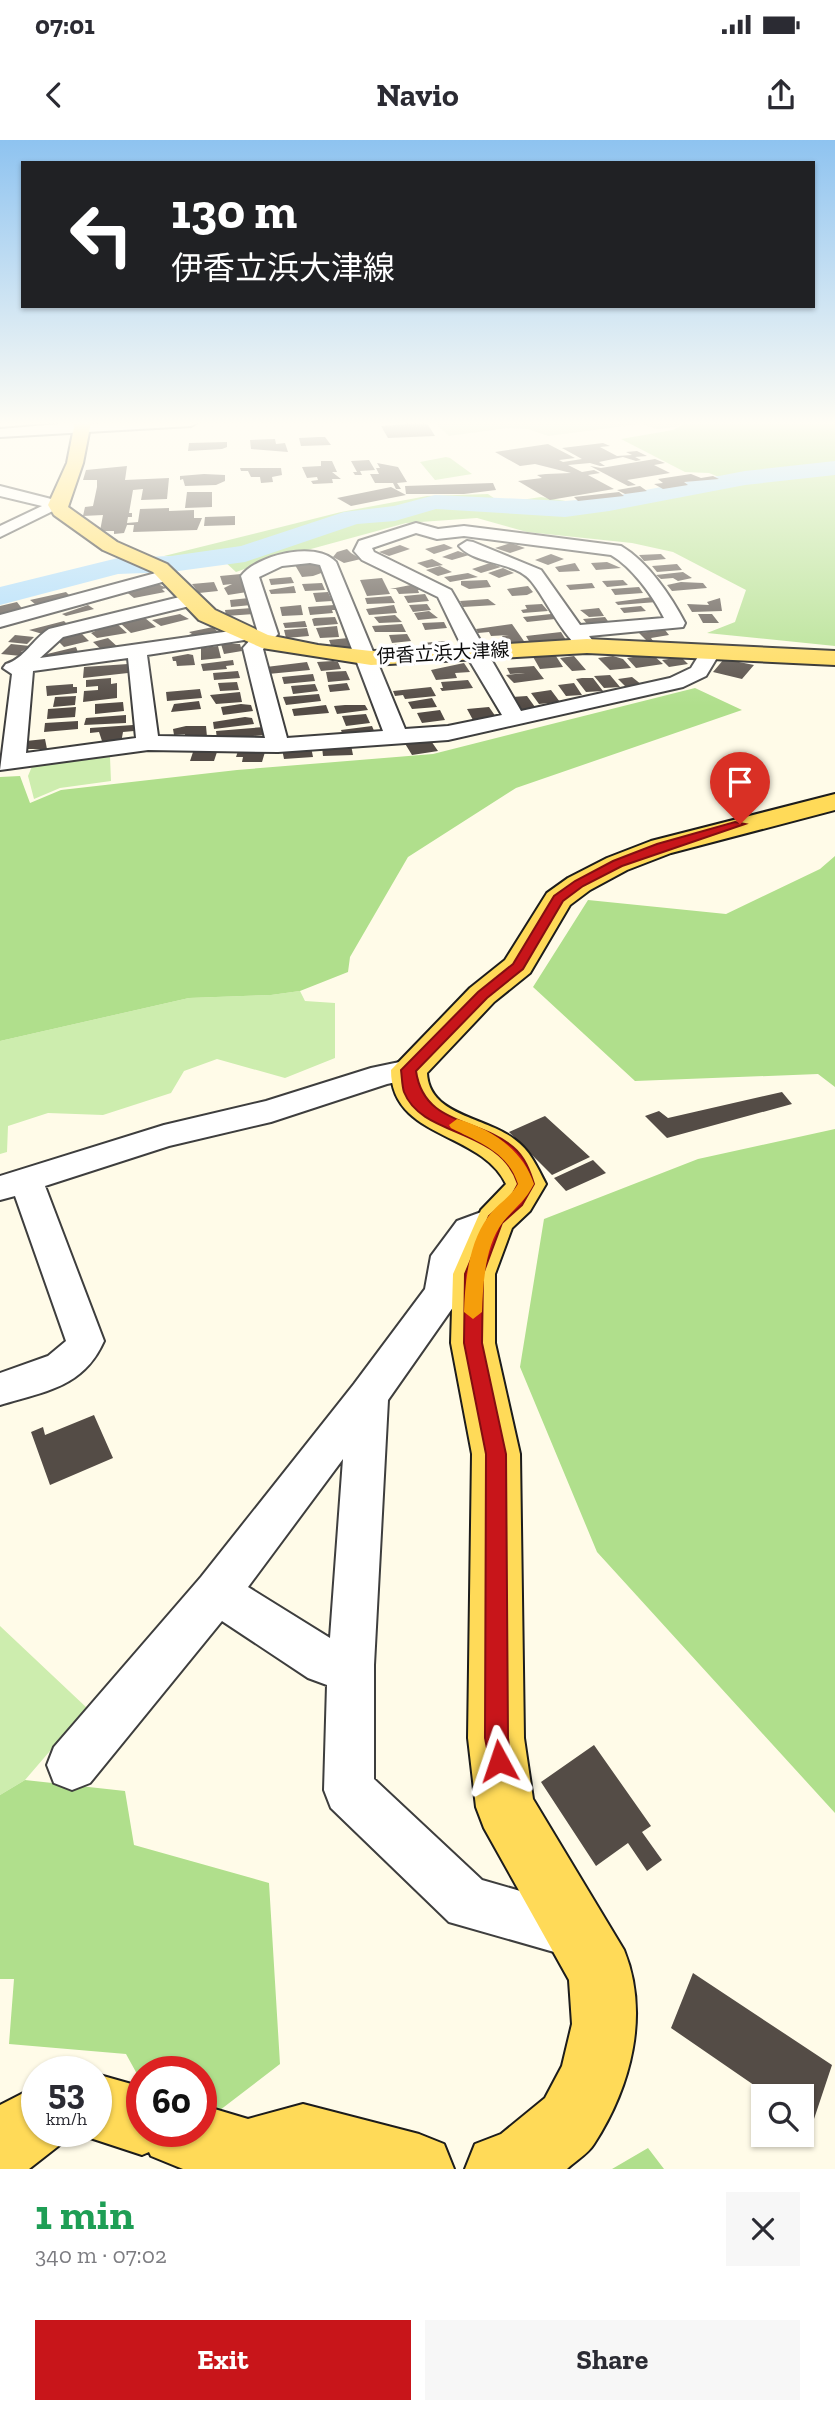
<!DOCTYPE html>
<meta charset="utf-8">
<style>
:root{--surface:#fff;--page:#f7f7f7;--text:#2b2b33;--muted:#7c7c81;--accent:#c8151a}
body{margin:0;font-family:"Zilla Slab","Noto Sans JP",serif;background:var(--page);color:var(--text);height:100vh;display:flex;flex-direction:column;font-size:26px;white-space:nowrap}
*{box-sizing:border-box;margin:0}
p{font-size:23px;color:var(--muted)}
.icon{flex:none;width:38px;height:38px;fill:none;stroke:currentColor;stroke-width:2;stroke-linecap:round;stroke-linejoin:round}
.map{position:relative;height:2029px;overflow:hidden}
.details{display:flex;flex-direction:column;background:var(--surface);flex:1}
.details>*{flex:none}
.top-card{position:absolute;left:21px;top:21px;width:794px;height:147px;border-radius:0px;box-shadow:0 2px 5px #0004;background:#202124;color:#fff;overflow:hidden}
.tools{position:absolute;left:751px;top:1944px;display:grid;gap:14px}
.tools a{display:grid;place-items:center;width:63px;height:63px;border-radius:0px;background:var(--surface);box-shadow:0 2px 5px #0004;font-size:35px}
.speed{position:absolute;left:21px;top:1916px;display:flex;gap:14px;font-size:35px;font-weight:700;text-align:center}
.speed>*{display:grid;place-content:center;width:91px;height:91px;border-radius:50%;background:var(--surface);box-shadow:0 2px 5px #0004;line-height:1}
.speed small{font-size:18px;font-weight:400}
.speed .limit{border:10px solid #d22;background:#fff;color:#111}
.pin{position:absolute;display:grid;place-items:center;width:60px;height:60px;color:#fff;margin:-72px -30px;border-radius:50% 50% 50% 0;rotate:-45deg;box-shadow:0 0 7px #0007}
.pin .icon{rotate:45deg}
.me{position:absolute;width:77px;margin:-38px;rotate:355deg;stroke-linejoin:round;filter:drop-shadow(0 0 5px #0008)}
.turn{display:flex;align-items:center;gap:24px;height:147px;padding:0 35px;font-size:32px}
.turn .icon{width:91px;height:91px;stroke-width:2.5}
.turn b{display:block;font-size:49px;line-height:60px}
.round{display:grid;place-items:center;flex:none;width:74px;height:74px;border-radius:0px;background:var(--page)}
.overview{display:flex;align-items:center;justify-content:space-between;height:119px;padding:0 35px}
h1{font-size:42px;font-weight:800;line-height:52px;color:#1e9e55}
.button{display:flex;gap:14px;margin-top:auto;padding:14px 35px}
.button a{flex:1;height:80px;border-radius:0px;background:var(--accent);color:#fff;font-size:28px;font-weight:800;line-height:80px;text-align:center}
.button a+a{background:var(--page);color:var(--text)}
.status{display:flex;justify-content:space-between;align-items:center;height:49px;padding:0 35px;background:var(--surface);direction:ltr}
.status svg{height:19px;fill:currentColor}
header{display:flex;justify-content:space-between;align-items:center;height:91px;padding:0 35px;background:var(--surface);font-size:32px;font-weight:800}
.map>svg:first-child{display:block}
.green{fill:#cdedae}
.forest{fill:#b0df8c}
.cemetery{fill:#d4e2b8}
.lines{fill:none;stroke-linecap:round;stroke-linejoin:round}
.river{fill:#a7dafd;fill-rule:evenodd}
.building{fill:#544c46}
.minor-casing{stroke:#3e3e3e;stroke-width:4}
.major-casing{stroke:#1c1c1c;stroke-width:4}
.minor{fill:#fff;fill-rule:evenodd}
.major{fill:#ffda58;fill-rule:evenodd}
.route{fill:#c8151a;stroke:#820e11;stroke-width:2}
.slow{fill:#f59e0b}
.labels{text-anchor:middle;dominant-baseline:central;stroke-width:7;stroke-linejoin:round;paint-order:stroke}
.far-street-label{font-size:19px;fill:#0b0b0b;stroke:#fff}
</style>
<div class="status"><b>07:01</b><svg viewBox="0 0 49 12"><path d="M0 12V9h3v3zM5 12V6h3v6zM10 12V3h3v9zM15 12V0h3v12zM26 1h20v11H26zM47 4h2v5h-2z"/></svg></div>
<header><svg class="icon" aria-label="back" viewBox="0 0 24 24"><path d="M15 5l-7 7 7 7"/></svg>Navio<svg class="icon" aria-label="share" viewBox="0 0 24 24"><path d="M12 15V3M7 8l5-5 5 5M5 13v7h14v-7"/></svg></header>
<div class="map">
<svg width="835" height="2029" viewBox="0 0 835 2029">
<rect width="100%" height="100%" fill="#fffbe8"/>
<path class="green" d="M110,617L111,641L60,648L34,659L28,636L33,624Z
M300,851L305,861L335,863V918L285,938L217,919L184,931L171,953L103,975L48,973L8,986L7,1012L0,1014V901L189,858L271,855Z
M0,1486L87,1568L25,1640L0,1655Z"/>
<path class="forest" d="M687,282H835V506L707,493L735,482L746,450L673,412L632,403L527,392L477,378L406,383L267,421L236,432L223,420L164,416L341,372L427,356L488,354L501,363L541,357L578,363L726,340L709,333L685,332L621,299L673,290Z
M446,317L450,318L472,334L435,340L420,322Z
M695,548L742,570L516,648L408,717L350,817L348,832L300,851L271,855L189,858L0,901V637L20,636L30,663L61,650L237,630L433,614Z
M835,716V947L818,934L635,941L533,847L588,760L726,774L820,729Z
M835,989V1673L597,1412L520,1227L544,1079L698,1019Z
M25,1640L125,1651L134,1705L269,1743L280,1924L207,1980L201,1978V1932H142V1943L126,1914L9,1904L14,1839H0V1655Z
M648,2008L664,2029H612Z"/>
<path class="cemetery" d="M434,282H685L676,287L657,289L641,284L548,296L528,289L507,288L449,296Z"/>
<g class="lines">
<path class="river" d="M835,321V335L745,345L609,371L565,377L436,369L395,381L357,384L245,422L171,432L118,434L0,465V447L118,418L171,416L241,406L344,372L394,366L435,355L565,361L609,357L745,331Z"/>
</g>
<path class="building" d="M404,282L427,283L435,296L388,298L381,286L405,284Z
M319,297H325L331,305L301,306L299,298Z
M275,299L276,304L285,303L288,312L251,309L250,300Z
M227,302V307L222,309L188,311L189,303Z
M603,303L610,306L600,307L617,316L632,315L626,312L637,311L647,316L635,317L641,320L636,321L623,317L599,322L605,326H600L590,323L568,325L582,332L594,330L600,333L588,335L614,349L550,360L518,341L542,338L537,335L546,334L571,333L535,324L520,326L495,312L548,304L575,318L559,320L563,322L582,319L562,308Z
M655,319L665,323L654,325L670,333L627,340L636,345L628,346L590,326L601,328Z
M369,320L375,330L360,331L362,335H355L353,332H357L351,321Z
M321,321H332L337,332H332L341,339H332L333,343L313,344L311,341L318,340L317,337L307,338L302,327L321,326Z
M377,323L398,327L407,342L397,343L401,349H396L393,343H375L370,334H379L376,328H380Z
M127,326L125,340L169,338L167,359L141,360L143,349L133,350L129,373H132V377H128L127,383L138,382L140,369L169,368V371L194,370V378H202L197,390L133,392L134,385H127L124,393L114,394V391H100L103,375L83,376L85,367L93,366L97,347V340H83L86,330Z
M240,328H281L282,335L272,337L273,342L261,343L260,337H251L248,331H241Z
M204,334L225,335V341L216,345L185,346L183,339L180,340V336Z
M691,334L701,338L713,336L719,339L684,342L688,345L663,349L654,344L663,343L658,339Z
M493,343L496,350L464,354H406L405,346Z
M640,346L647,351L625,354L617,350Z
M391,347L406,355L351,366L337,358Z
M187,352H212V367L185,368Z
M619,352L624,356L578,361L574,357Z
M235,376V385L204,386L205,377Z
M511,403L525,408L510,413L495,408Z
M444,404L453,408L434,414L425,409Z
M400,405L410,409L389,416L379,412Z
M347,409L351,413L361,419L344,423L333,417L337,412Z
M458,411L469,415L452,420L442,417Z
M551,414L564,419L548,425L535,420Z
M661,414L666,419L644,421L639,415Z
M432,419L443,425L427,428L417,423Z
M607,422L621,428L596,430L591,423Z
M320,423L324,432L313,436L302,437L295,425Z
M490,423L501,427L481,433L472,429Z
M575,423L580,431L559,432L555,427Z
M677,424L682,430L657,432L652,426Z
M440,426L452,432L438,436L426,430Z
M503,428L514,433L499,438L488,433Z
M683,432L692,438L678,441L673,438L661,439L656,435Z
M468,433L478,437L450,442L444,437Z
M241,434L247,452L228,455L224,448L232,444L223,445L220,436Z
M291,437L294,443L271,445L269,439Z
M382,438L390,454L367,456L360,440Z
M487,440L491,447L469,449L461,445V441Z
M623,440L628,445L607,447L602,441Z
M153,442L167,448L162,449L165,452L134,458L124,450Z
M214,442L218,451L199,453L192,444Z
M681,442L703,443L707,448L672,451L667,445Z
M322,443L325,450L305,451L302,444Z
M592,443L595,448L570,450L566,445Z
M416,444L422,449L418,450L419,453L399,454L396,449H390Z
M294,446L296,453L271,454L269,450Z
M528,446L533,452L527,455L512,456L507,449Z
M639,447L643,453L615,455L611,449Z
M66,452L70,456L65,457L68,459L48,465L45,462L35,464L30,460Z
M328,452L332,461L316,462L313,453Z
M425,454L429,461L408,463L404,456Z
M391,456L395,463L367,464L365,458Z
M652,457L657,462L618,465L615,462Z
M249,458L251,465L231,467L230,460Z
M720,458L722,471L692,472L687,464L709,465L707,462Z
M488,459L496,465L463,467L460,461Z
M17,462L24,471L0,476V466Z
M427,464L431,470L413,472L409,465Z
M542,464L548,471L523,473L521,470L527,469L525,465Z
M88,465L94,469L66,476L62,474Z
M301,465L303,475L282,476L280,467Z
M334,465L336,470H332L333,473L310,475L308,467Z
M394,465L397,473L369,475L366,469Z
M641,466L646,471L624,473L620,468Z
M252,468L254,474L226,476L225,470Z
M599,468L604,476L589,477L580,470Z
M429,471L438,478L418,480L414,473Z
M180,474L189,479L161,486L152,480Z
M551,474L555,479L527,482L523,477Z
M698,474H712L719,483H703Z
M395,475L402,482L379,483L374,477Z
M605,477L610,484L588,485L583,479Z
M145,478L156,487L131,493L120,483Z
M315,478L335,477L338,484L314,486L312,479Z
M64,481L70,487L43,493L46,495L29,490Z
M305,481L307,487L285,488L283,483Z
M115,482L127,493L97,498L91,493Z
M444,482L447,488L425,490L422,483Z
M402,484L406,492H375L372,486Z
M512,484L526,504H506L502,496L509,495L491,496L489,492L478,493L476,489Z
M337,486L339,497L320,498L316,488Z
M213,487L220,494L193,500L189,495L192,494L189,492Z
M307,488L309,496L286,498L284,490Z
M665,490L669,495L651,498L653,501H647L639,493Z
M561,492L566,500L530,503L526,496Z
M82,494L89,501L64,507L56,499Z
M407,494L411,501L392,503L389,495Z
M15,495L34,497L27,504L8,502Z
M108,498L120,509L105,513L93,502Z
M348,498L351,507L332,508L329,500Z
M446,501L451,509L426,511L422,503Z
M11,504L30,506L21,512H25L21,516L1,514Z
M221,504H240L242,511L224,514Z
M402,504L405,511L381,513L378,506Z
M218,506L221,518L201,520V508Z
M76,507L79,515L46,520L43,515Z
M554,513L563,527L540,529L532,515Z
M188,514L193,515L195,525L177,526L176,521H173L172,517Z
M637,514L653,515L663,524L636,528L627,518L639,516Z
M574,516L586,530L572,531L560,518Z
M613,516L623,519L631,528L610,530L598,518Z
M681,517L688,524L669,527L662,520Z
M724,519L754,525L742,539L713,532Z
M233,520L234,525L226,526L227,529L203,531L201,524Z
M333,521L338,522L341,529L321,531L317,522Z
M307,522L310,530L268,534L266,527Z
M464,523L470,532L455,533L457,538L436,540L431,530Z
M128,524V533L83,538L84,527Z
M534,526L544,539L514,543L506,535L525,533L510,534L507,528Z
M238,531L240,538L214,540L213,533Z
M346,531L350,540L328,542L326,532Z
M313,534L315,541L284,544L282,537Z
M610,535L620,547L604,548L594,536Z
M632,537L642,545L626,547L618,539Z
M111,538V544L117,543V558L83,562L84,551L98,550V546L86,547V540Z
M582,538H593L603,551L586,552L576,539Z
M468,540L473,548L442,551L440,548H443L441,542Z
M237,542L239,550L220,551L218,543Z
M347,543L350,550L330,552L328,545Z
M574,543L582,555L566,556L558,545Z
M73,544V547H77V553L47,556L46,546Z
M315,544L318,551L293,554L291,546Z
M431,547L436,556L405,559L403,555L395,556L393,551Z
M200,549L202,558L167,561L166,552Z
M551,550L560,562L539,564L531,553Z
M240,552L242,562L216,564L210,555Z
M319,554L321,561L286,565L283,557Z
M76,556L75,565L53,567L55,557Z
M527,556L535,567L522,572L512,557Z
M432,558L437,567L412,569L408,562Z
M199,561L201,569L171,572L174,564Z
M123,562L124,571L95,574V564Z
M241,564L251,565L253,571L223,575L221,567Z
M326,565L329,573L294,576L292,569Z
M345,565H365L368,570L337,574L334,566Z
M76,567L75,577L47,579L48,569Z
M489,567L496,577L473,580L467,569Z
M440,570L445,580L422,583L417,573Z
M366,574L370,583L346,586L342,576Z
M126,575V583L84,585L86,578Z
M245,577L252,578L254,584L214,589L213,582Z
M78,581V589L44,592L45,583Z
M133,585L134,591L123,592L121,603L103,604L99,592L90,593V588Z
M186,586H206L207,597L185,599V594L174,595L173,589Z
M372,586L375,593L343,596L341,590Z
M264,587L266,595L217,599L216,591Z
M429,598L438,611L412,615L404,602Z
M45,599L47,609H26V601Z
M351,605L353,615L323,616L322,607Z
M311,607L313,617L284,619L282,609Z
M194,609H218L214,621H190Z
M238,611L265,612L262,622H242L243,617H236Z
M782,952L792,964L667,998L645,976L659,971L668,978Z
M545,976L590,1017L552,1035L509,992Z
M593,1020L606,1033L566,1051L554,1038Z
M94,1275L113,1318L50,1345L31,1292L43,1287L45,1295Z
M594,1605L651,1686L642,1692L662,1720L647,1731L628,1703L596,1726L541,1642Z
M693,1833L832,1925L812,1985L802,1978V1956H770L671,1888Z"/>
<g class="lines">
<defs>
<path id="minor" d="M82,282L90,284L198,282L191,286L0,297V289Z
M0,346L63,362L65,365L0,397V386L42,366L0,356Z
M416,383L438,389L464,386L621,406C648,422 671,456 685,483L683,487L589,496L597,506L587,512C568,507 545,457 531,441C515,421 475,425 459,406L467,401L473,402L541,430L580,485L664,478C653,456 632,427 611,415L464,396L437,399L416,393L372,408L374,412L451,450L521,571L670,538L691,528L704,507L711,505L721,511L706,536L683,547L448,600L278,612L148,610L0,630L12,534L3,528L6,524C24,519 33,499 49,489L192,454L201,460L198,464L63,497L40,518L245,489L252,491L253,498L258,493L241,436C257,415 316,400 336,422L405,589L448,586L502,575L465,513L438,457L362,420L354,411L359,401ZM310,423L320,425L383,591L287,598L263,509L278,494L259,437L282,426ZM251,499L243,508L265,598L158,596L147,515ZM128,518L136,598L26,613L33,531Z
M167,430L176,435L173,439L0,487V475Z
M409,920L420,923L424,930L420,937L387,944L271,982L169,1006L45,1046L104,1201C83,1248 45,1251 0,1265V1233L48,1216L66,1201L15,1056L0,1060V1036L164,985L266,961L371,928Z
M495,1067L507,1071L513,1080C505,1094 491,1091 480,1101C461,1118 467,1142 456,1163L388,1260L374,1525V1639L482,1740L594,1772L602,1791L594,1810L575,1818L449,1782L331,1668L324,1650L327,1545L308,1538L222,1481L90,1643L72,1650L54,1643L47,1625L54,1607L201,1437L354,1244L425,1149L431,1116L457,1081ZM343,1319L330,1498L248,1447Z"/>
<path id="major" d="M75,282H91L83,323L68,367L117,402L167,424L215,470L268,495L318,505L371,511L417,510L587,499L835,511V525L587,513L371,525L262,508L199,480L153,432L103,410L54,375L48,365L67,323Z
M835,654V670L671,713L627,730L590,750L570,765L530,833L494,862L427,933C429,976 486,977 514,999C530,1010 537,1027 546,1044L530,1071L512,1088L495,1134V1203L520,1314L524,1598L533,1659L624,1810C650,1874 631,1947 594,2004C588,2014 575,2021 567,2029H465L475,2004L501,1994L545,1958L562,1926L572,1884L569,1840L484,1688L476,1667L468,1598L472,1314L451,1203L453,1134L481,1070L506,1044C481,991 391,999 391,930L470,848L505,820L547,753L568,738L607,718L651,701Z
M96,1934L142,1947V1992H201V1965L248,1979L303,1964L419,1994L444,2004L454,2029H183L151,2016L149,2012L142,2015L72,1992H96Z
M37,1946V1992H67L61,2004L29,2029H0V1965Z"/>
</defs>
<use href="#minor" class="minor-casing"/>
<use href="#major" class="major-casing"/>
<use href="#minor" class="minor"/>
<use href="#major" class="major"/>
</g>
<linearGradient id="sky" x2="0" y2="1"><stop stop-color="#8ec3f0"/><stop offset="0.5" stop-color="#fffdf5"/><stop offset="1" stop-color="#fffdf5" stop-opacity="0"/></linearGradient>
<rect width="835" height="566" fill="url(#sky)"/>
<path class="route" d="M735,682L745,684L622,726L583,746L563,761L523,829L487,858L416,931C424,986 479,978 513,1007C525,1017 530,1031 534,1044L522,1065L502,1083L483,1134L482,1203L506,1314L508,1598L511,1621L508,1629L499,1633L491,1629L485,1598L486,1314L464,1203L465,1134L489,1076L511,1057L518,1044C500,987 422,998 404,952C402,946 402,937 401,930L478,852L513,824L554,756L575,741L613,721L657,704Z"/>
<path class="slow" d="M457,979C492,989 523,1010 534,1044C524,1063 515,1067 503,1082C485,1105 483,1144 482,1172L473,1179L464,1172C465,1140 469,1103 488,1077C497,1064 510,1058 518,1044C508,1012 480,1003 451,988L449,985Z"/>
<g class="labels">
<g class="far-street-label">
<text transform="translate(443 513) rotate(-3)">伊香立浜大津線</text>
</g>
</g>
</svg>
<div class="tools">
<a><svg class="icon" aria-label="search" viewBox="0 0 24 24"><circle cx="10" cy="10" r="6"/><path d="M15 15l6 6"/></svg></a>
</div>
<div class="speed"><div>53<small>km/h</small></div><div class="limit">60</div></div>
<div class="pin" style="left:740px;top:684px;background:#d93025"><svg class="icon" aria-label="arrive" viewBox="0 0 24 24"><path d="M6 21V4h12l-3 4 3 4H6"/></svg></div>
<svg class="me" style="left:499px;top:1621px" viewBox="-20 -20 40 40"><path d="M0-17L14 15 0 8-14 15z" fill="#c8151a" stroke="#fff" stroke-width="4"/></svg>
<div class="top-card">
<div class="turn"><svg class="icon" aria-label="left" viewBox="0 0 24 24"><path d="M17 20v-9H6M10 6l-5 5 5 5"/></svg><div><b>130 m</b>伊香立浜大津線</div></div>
</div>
</div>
<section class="details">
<div class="overview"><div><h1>1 min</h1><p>340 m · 07:02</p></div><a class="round"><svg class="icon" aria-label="close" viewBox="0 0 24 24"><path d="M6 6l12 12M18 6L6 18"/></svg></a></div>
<div class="button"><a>Exit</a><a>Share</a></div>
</section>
